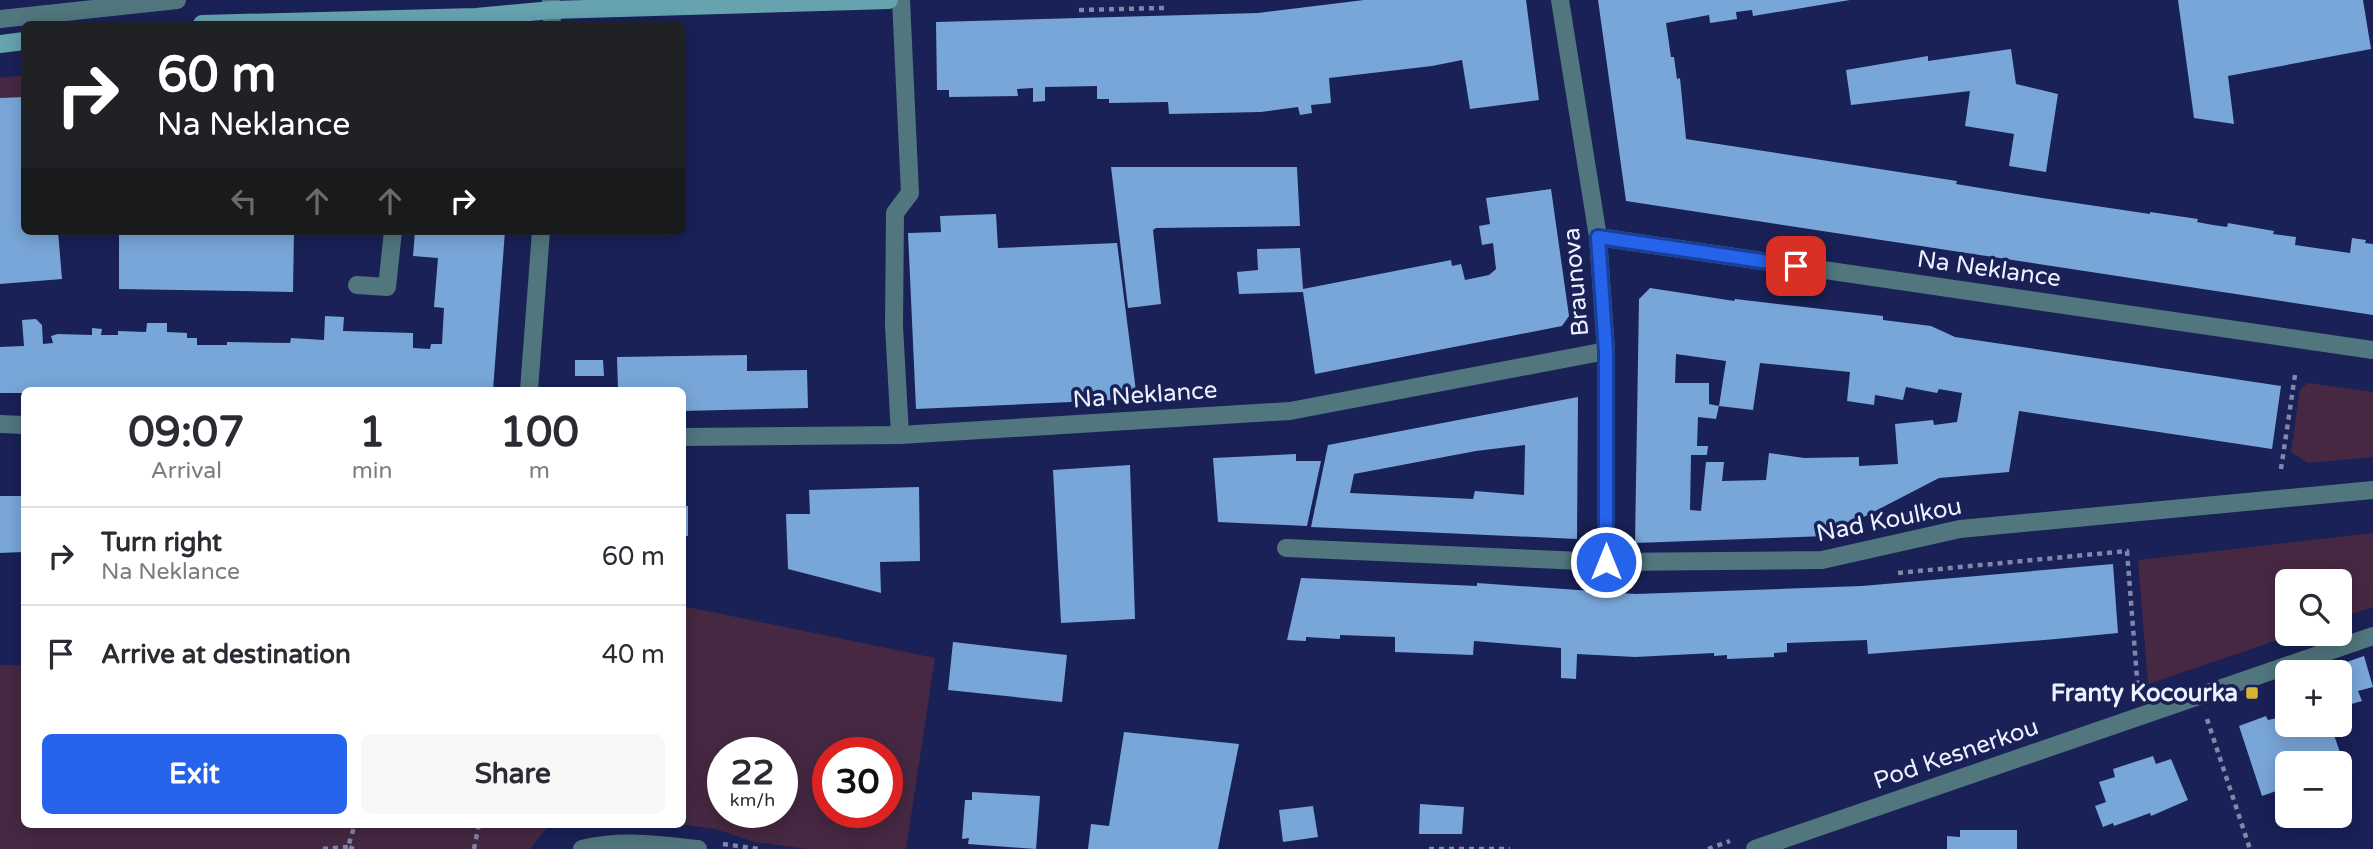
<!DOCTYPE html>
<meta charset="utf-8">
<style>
:root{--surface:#fff;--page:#f7f7f7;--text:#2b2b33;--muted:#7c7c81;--line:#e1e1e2;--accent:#2563eb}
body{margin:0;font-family:"Varela Round",sans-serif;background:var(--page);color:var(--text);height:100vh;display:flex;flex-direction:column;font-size:26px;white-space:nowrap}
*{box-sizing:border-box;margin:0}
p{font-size:23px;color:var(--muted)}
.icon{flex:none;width:38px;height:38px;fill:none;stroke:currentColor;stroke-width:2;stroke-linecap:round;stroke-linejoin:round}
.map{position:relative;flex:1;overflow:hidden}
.panel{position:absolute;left:21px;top:387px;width:665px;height:441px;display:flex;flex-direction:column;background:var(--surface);border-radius:10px;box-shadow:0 4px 18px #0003}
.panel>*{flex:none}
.guide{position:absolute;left:21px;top:21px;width:665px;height:214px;border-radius:10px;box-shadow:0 4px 18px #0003;background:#202124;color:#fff;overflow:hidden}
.controls{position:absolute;left:2275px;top:569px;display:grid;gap:14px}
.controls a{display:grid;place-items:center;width:77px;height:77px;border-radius:10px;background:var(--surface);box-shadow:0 4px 18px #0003;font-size:35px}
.speed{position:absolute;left:707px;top:737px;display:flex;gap:14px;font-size:35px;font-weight:700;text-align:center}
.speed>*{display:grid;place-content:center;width:91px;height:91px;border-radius:50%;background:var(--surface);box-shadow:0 4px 18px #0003;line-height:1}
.speed small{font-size:18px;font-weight:400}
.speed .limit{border:10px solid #d22;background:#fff;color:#111}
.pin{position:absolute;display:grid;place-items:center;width:60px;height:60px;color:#fff;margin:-30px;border-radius:14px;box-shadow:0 4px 10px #0006}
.me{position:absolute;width:77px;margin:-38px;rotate:0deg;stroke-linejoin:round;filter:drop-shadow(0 0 5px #0008)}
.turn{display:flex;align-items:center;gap:24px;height:147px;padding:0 21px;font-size:32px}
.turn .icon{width:91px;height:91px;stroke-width:2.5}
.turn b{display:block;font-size:49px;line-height:60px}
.lanes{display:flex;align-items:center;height:66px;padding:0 21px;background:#0003;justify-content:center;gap:35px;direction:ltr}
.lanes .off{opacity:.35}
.eta{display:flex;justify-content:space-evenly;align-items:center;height:119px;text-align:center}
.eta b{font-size:42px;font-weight:700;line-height:49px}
.action{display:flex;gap:14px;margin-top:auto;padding:14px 21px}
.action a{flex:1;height:80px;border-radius:10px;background:var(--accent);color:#fff;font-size:28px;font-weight:700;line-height:80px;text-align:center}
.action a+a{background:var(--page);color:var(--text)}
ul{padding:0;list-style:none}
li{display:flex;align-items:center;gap:21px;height:98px;padding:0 21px;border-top:2px solid var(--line)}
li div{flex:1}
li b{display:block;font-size:26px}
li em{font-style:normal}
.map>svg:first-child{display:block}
.green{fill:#462842;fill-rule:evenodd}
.building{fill:#79a6d9;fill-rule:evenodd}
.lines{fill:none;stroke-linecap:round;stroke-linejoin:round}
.path{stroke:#8087a9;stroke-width:4.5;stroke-dasharray:5 5;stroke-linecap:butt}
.service{stroke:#51767e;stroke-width:18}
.minor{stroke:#51767e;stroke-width:18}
.secondary{stroke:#66a3af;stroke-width:18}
.route-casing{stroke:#184099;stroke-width:18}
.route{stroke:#2563eb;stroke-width:12}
.poi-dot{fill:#d9b434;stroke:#192156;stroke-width:2.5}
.labels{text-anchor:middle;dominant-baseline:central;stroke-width:7;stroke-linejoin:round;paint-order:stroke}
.street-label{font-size:24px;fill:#ecf1ff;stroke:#192156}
.poi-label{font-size:24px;font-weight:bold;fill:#ecf1ff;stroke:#192156;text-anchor:end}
</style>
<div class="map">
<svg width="2373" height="849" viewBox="0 0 2373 849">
<rect width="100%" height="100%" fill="#192156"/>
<path class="green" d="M24,75V97L0,98V78Z
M2308,383L2373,392V457L2308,463L2291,452L2300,389Z
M2373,533V607L2340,618V581H2287V634H2295L2148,684L2138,560Z
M683,606L935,658L906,849H806L754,842L716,829L679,824H682ZM782,752V812H723V752ZM887,752V812H828V752Z
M0,665H24V824H550L530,849H0Z"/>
<path class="building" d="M1364,0H1526L1539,100L1470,109L1462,60L1432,66L1329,78L1331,103L1311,105L1312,113L1300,115L1298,107L1261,112L1169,114L1168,102L1109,103V99H1097V86L1045,87V101L1033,102V88L1017,89L1018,96L949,97V90H937L936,22L1258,13Z
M1598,0H1850L1753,16L1752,10L1736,12L1737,19L1710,23L1709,15L1666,23L1671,57H1674L1677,79L1680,78L1686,139L1957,181L1956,184L2042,198L2150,214V212L2198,219L2197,222L2213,225L2227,227L2228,223L2274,231L2273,234L2296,237L2295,245L2350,253L2352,238L2366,240L2365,243L2373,244V315L1626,201Z
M2178,0H2363L2371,49L2228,76L2234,124L2194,118Z
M2011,49L2016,84L2058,94L2046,172L2009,166L2014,134L1965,126L1970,91L1851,105L1846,70L1928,56V61Z
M24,97V231H58L62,279L0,284V98Z
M1111,167H1297L1300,226L1156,228L1153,230L1161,304L1128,308Z
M1551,189L1569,316L1562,326L1315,374L1303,292L1239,294L1237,272L1258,270L1257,249L1300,248L1303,289L1451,260L1452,266L1461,264L1465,280L1489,275L1496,269L1493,243L1482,245L1479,226L1490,224L1486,198Z
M996,214L998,248L1117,243L1137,399L916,409L908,233L941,232L940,216Z
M119,231H294L293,292L119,289Z
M415,231H505L493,390H24V393H0V347L24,346L22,320L36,319L42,325L43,344L53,343L51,336L58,334L92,335V328L102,329L101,335H118V331L146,332L147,323H167V332L187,333V338H197V345H227V342L290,343L291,338L324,340L325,316L344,317L343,331L413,333V348L430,349L431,344H442L444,308L434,307L438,258L413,256Z
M1650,288L1734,301L1735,299L1883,316V320L1931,326L1955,337L2281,386L2272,449L2019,411L2009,472L1939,478L1827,536L1635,543L1639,299ZM1676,354L1726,361L1719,406L1709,404V383H1675ZM1760,363L1850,372L1847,401L1874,405L1875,395L1903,400L1906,387L1937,393L1939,389L1962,393L1957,422L1934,425L1933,420L1895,424L1898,464L1859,466V457L1804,458L1769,453L1766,480L1722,481L1724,462H1706L1701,511L1690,510L1691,455H1707L1708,446H1697L1698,417L1716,419L1719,406L1753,410Z
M747,355V371L807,370L808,408L682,411V390H618L617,357Z
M575,360H603L604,376H575Z
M1578,397L1577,539L1311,527L1328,445ZM1525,445L1524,495L1475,491L1473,499L1350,493L1354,474L1476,451Z
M1296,454V461H1321L1307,526L1218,522L1213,458Z
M1130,465L1135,619L1061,623L1053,470Z
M919,487L920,561L880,562L881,593L788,569L786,514H810L809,490Z
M0,496H22L23,552L0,553Z
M682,506H688V536H682Z
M2113,564L2118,633L2056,639L1868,654L1867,640L1787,643V652L1774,653V657L1727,659V655L1714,656V653L1635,657L1577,654L1576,679L1561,678V648L1474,641L1473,655L1395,652V637L1340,635V639L1306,637V641L1287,640L1301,578L1477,586V583L1636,594L1862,586Z
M953,642L1067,655L1062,702L948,690Z
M2364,656L2373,687L2358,691L2362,701L2348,705L2340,681V672H2337L2335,666Z
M2287,709V724H2330L2345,766L2340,767V763H2287V779L2279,782L2282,789L2262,796L2239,726L2266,716L2268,720L2281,717L2279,712Z
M1124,732L1239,744L1218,849H1088L1091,824L1109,826Z
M2153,756L2156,764L2171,759L2188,800L2151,816L2150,813L2114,826L2113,823L2103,827L2095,806L2106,802L2099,782L2115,777L2113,769Z
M972,792L1040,796L1036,849L968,844L969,838L962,839L965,800H972Z
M1420,804L1464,807L1462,834H1419Z
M1313,806L1318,837L1283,842L1279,810Z
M1960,830H2017V849H1947V836L1960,837Z"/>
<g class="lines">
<path class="path" d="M1079,10L1164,8
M2281,469L2295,375
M1898,573L2127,551L2138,691
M2207,719L2250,849
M723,844L759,849
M323,849L348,847
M354,849L348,847L355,824
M474,849L479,824
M1429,849H1510
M1708,849L1730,841"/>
<path class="service" d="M0,19L177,0
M357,285L387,287L393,231
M900,435L894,326L895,213L910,193L901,0"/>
<path class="minor" d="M551,0L552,24
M1560,0L1598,237L1606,351V562
M1598,237L2373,350
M529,390L541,231
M0,424L24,425
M682,437L900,435L1290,411L1606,351
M1286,548L1606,562L1822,560L1960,529L2373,490
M582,849C620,839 659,845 698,849
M1755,849L2373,636"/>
<path class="secondary" d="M202,24L476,17L552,10L889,0
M0,44L24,41"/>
</g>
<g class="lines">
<defs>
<path id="route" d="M1606,562V351L1598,237L1796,266"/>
</defs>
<use href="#route" class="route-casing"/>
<use href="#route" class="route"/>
</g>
<rect class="poi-dot" x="2245" y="686" width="14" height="14" rx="3.5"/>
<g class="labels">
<g class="street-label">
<text transform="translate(1989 269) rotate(8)">Na Neklance</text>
<text transform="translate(1576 282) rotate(-95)">Braunova</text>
<text transform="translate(1145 395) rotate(-4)">Na Neklance</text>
<text transform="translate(1889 520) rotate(-11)">Nad Koulkou</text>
<text transform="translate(1956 754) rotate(-19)">Pod Kesnerkou</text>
</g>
<g class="poi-label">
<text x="2238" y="693">Franty Kocourka</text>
</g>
</g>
</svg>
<div class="controls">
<a><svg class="icon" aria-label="search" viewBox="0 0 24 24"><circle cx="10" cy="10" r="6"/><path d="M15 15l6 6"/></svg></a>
<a>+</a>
<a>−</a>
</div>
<div class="speed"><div>22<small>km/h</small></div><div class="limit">30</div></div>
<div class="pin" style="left:1796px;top:266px;background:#d93025"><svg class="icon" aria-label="arrive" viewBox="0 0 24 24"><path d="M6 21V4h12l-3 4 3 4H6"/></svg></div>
<svg class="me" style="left:1606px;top:562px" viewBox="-20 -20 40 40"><circle r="17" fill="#2563eb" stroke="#fff" stroke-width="3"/><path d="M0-11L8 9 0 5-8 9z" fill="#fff"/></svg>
<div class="guide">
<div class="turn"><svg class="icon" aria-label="right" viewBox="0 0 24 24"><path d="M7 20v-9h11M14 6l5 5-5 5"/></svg><div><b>60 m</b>Na Neklance</div></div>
<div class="lanes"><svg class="icon off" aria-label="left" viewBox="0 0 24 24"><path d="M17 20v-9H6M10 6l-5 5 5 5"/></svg><svg class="icon off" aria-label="ahead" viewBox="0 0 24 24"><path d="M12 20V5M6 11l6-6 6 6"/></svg><svg class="icon off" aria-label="ahead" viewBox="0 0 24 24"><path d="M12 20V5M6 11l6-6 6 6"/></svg><svg class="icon" aria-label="right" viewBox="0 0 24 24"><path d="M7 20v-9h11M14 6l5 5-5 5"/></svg></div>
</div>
<section class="panel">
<div class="eta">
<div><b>09:07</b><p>Arrival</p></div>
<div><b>1</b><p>min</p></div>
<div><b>100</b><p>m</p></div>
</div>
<ul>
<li><svg class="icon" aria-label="right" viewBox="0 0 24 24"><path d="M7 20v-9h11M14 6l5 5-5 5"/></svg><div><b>Turn right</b><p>Na Neklance</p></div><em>60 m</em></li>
<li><svg class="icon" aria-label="arrive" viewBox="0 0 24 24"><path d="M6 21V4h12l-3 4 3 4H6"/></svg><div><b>Arrive at destination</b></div><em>40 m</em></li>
</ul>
<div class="action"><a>Exit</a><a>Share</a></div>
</section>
</div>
